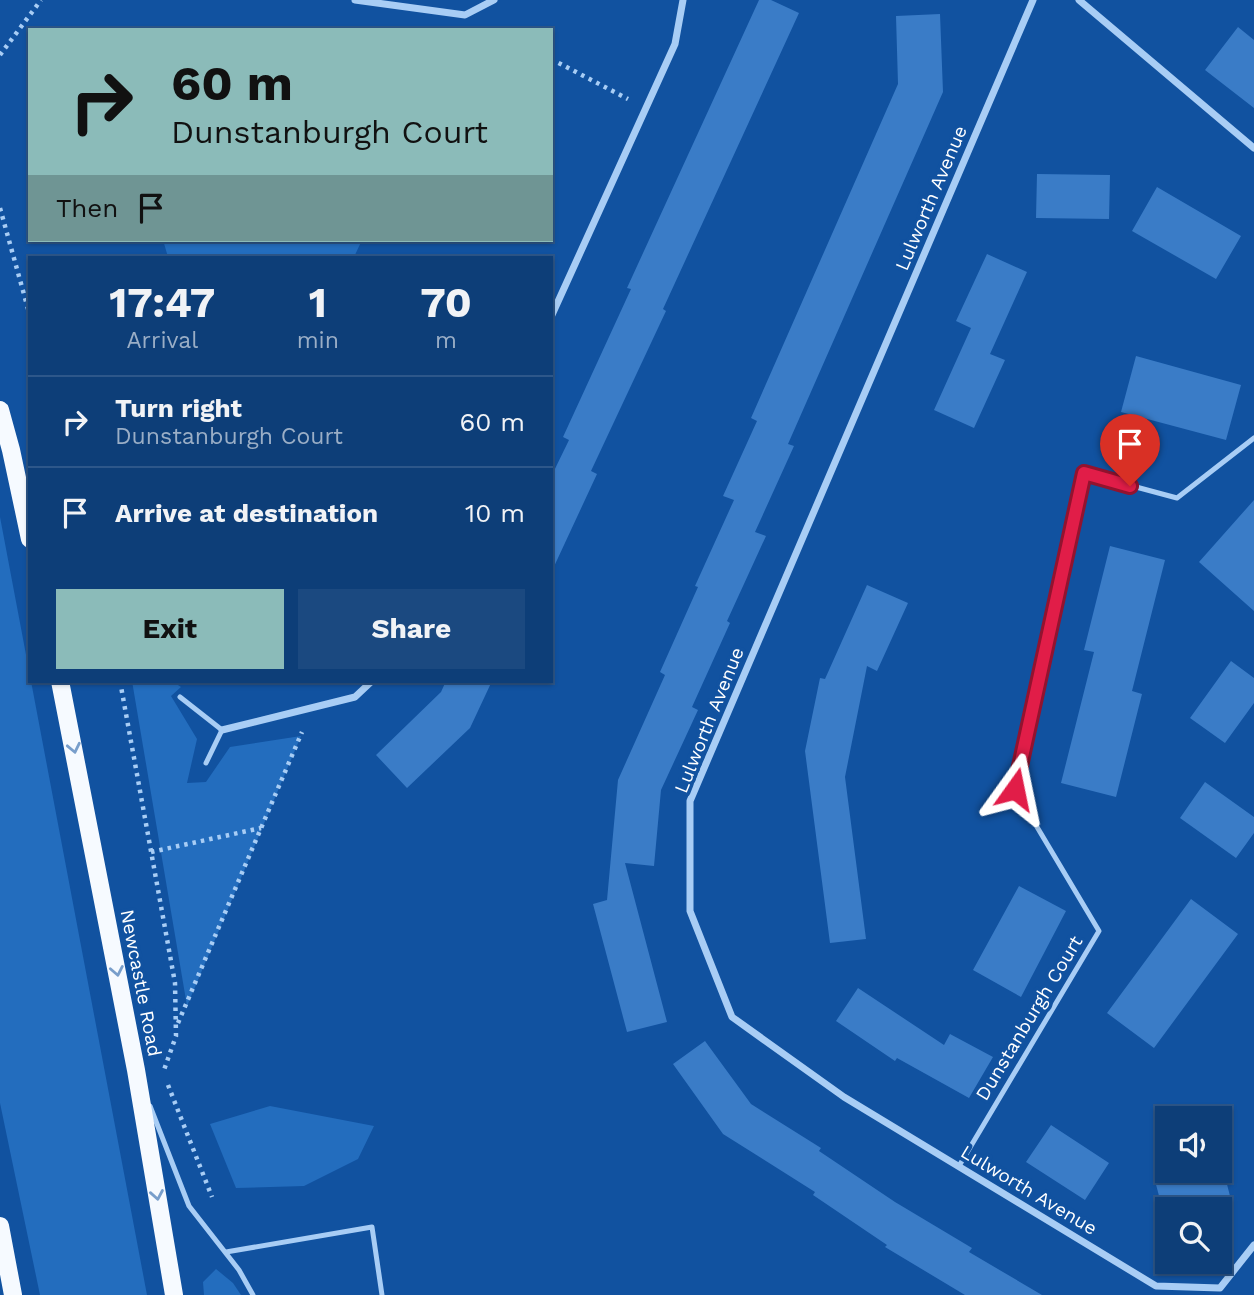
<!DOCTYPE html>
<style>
:root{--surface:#0d3e78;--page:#1b4980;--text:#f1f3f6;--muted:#9aaec6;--line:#2d578a;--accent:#8bbbb9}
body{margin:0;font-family:"Work Sans",sans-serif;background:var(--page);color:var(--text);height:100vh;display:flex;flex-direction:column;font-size:26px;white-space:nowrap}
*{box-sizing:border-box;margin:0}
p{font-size:23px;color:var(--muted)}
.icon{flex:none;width:38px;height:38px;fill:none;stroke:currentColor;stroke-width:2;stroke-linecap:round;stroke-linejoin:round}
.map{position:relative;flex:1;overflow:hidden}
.panel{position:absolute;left:28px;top:256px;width:525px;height:427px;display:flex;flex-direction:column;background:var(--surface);border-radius:0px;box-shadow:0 2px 5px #0004,0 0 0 2px var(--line)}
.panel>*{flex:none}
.hud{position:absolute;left:28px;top:28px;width:525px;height:214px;border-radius:0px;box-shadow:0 2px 5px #0004,0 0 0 2px var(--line);background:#8bbbb9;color:#111;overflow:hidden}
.tools{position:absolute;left:1155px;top:1106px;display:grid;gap:14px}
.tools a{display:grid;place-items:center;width:77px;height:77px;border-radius:0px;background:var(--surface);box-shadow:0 2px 5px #0004,0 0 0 2px var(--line);font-size:35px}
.pin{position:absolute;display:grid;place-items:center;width:60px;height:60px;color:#fff;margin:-72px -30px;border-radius:50% 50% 50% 0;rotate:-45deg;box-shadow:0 0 7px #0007}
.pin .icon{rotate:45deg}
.me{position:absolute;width:77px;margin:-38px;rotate:12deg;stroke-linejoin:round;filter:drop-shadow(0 0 5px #0008)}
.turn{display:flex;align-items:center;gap:24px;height:147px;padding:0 28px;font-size:32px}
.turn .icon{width:91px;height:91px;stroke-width:2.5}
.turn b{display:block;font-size:49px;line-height:60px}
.then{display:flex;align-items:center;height:66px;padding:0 28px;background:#0003;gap:14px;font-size:26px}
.eta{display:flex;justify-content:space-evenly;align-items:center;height:119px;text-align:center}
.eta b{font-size:42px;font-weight:700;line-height:49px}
.cta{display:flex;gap:14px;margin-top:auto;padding:14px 28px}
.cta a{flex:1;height:80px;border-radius:0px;background:var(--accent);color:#111;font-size:28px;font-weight:700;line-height:80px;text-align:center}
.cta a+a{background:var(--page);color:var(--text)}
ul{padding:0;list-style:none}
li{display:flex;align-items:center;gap:21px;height:91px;padding:0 28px;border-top:2px solid var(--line)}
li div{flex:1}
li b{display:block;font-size:26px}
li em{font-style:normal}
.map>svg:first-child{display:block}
.green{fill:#236dbe}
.building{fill:#3a7cc7}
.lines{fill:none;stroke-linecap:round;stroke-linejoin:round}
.path{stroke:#a8cdf5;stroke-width:4.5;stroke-dasharray:3.5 5;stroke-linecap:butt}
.lane{stroke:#a8cdf5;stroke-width:5}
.street{stroke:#a8cdf5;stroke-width:7}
.primary{stroke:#f6faff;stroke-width:18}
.oneway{stroke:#789ecb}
.route-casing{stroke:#92132f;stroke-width:18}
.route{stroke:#e11d48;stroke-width:12}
.labels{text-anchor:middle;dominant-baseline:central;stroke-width:7;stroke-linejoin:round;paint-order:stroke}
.street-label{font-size:19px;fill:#fff;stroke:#1152a0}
</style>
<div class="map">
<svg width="1254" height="1295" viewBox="0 0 1254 1295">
<rect width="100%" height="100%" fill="#1152a0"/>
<path class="green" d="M163,240H362L354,257H168Z
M0,517L147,1295H40L0,1103Z
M132,681H172L181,687L171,696L197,739L187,783L206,782L230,747L301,736L187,1006Z
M270,1106L374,1126L358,1159L304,1186L236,1188L210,1124Z
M216,1269L233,1283L241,1295H204L203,1282Z"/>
<path class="building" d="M759,0H771L799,13L663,309L666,311L591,471L597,474L551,573V477L569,440L563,437L631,289L627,288Z
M940,14L943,92L788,444L794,446L755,532L766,536L727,621L730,623L692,707L698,710L661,790L654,866L625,863L667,1022L627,1032L593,904L607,900L618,780L665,675L660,672L698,587L695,586L734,500L723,496L757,421L751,418L898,84L896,16Z
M1238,27L1254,40V108L1205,70Z
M1037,174L1110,175L1109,219L1036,218Z
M1157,187L1241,236L1216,279L1132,231Z
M987,254L1027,272L990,354L1005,360L974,428L934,410L971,328L956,321Z
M1136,356L1241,385L1226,440L1121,412Z
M1254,500V611L1199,562Z
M1110,546L1165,560L1132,691L1142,694L1116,797L1061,783L1094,652L1084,650Z
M867,585L908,603L877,671L867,666L845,777L866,939L830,943L805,751L820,678L825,679Z
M1231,661L1254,678V703L1225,743L1190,718Z
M446,681H492L470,728L407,788L376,755L441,692Z
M1205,782L1254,817V833L1236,858L1180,818Z
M1019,886L1066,911L1021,997L973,970Z
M1191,899L1238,934L1154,1048L1107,1013Z
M858,988L944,1045L950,1034L993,1057L969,1098L897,1058L895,1061L836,1021Z
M705,1041L751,1104L821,1148L819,1151L895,1202L972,1248L969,1252L1042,1295H965L885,1247L887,1245L813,1195L815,1192L723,1134L673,1064Z
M1051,1125L1109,1163L1085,1200L1026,1162Z
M1220,1157L1230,1196L1184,1209H1167V1214L1164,1215L1153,1173L1167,1169V1171H1220Z"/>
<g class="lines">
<path class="path" d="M0,55L41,0
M551,59L628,99
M0,208L30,316
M120,681L175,983L176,1036L164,1070
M151,852L261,828
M178,1023L302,732
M168,1085L212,1197"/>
<path class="lane" d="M180,697L222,730L206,763
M150,1106L189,1206L239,1270L253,1295
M959,1166L1099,931L1015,790L1084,473L1177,498L1254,438
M226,1252L372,1227L382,1295"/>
<path class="street" d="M355,0L465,15L494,0
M1033,0L690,801V911L732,1017L844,1097L1156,1286L1220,1288L1254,1245
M1079,0L1254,148
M551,317L675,44L683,0
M222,730L355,697L372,681"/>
<path class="primary" d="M0,410L11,450L30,539
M60,681L136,1070L174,1295
M0,1226L13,1295"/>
</g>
<defs><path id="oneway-chevron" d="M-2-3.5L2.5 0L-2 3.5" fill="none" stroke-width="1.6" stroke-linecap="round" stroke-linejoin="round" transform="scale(1.75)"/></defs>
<g class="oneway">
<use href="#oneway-chevron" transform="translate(74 748) rotate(78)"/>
<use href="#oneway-chevron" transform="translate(117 971) rotate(79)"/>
<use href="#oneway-chevron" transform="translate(157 1195) rotate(80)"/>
</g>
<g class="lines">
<defs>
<path id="route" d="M1015,789L1084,473L1130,486"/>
</defs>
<use href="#route" class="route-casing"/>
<use href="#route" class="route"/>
</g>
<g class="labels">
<g class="street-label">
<text transform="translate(931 198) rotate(-67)">Lulworth Avenue</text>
<text transform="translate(709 720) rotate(-68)">Lulworth Avenue</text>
<text transform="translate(141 983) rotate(79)">Newcastle Road</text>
<text transform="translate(1029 1018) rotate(-59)">Dunstanburgh Court</text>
<text transform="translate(1029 1190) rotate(31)">Lulworth Avenue</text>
</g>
</g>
</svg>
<div class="tools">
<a><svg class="icon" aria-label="sound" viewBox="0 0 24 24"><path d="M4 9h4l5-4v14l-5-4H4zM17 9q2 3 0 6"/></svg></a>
<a><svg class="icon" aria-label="search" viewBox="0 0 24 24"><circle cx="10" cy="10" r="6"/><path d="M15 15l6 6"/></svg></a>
</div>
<div class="pin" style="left:1130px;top:486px;background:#d93025"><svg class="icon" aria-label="arrive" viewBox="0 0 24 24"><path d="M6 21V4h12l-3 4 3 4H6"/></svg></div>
<svg class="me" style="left:1015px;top:789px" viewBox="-20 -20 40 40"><path d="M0-17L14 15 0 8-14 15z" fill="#e11d48" stroke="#fff" stroke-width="4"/></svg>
<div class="hud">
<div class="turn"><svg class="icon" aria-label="right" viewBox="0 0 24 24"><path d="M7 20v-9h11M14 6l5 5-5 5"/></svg><div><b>60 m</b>Dunstanburgh Court</div></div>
<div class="then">Then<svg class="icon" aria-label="arrive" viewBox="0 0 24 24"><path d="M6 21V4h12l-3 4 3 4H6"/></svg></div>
</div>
<section class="panel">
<div class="eta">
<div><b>17:47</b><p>Arrival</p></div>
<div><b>1</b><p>min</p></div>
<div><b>70</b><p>m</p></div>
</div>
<ul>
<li><svg class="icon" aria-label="right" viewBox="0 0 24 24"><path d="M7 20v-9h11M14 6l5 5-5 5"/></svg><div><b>Turn right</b><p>Dunstanburgh Court</p></div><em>60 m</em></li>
<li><svg class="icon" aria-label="arrive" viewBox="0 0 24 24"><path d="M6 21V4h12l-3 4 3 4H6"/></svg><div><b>Arrive at destination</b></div><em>10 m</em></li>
</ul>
<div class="cta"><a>Exit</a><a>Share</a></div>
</section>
</div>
